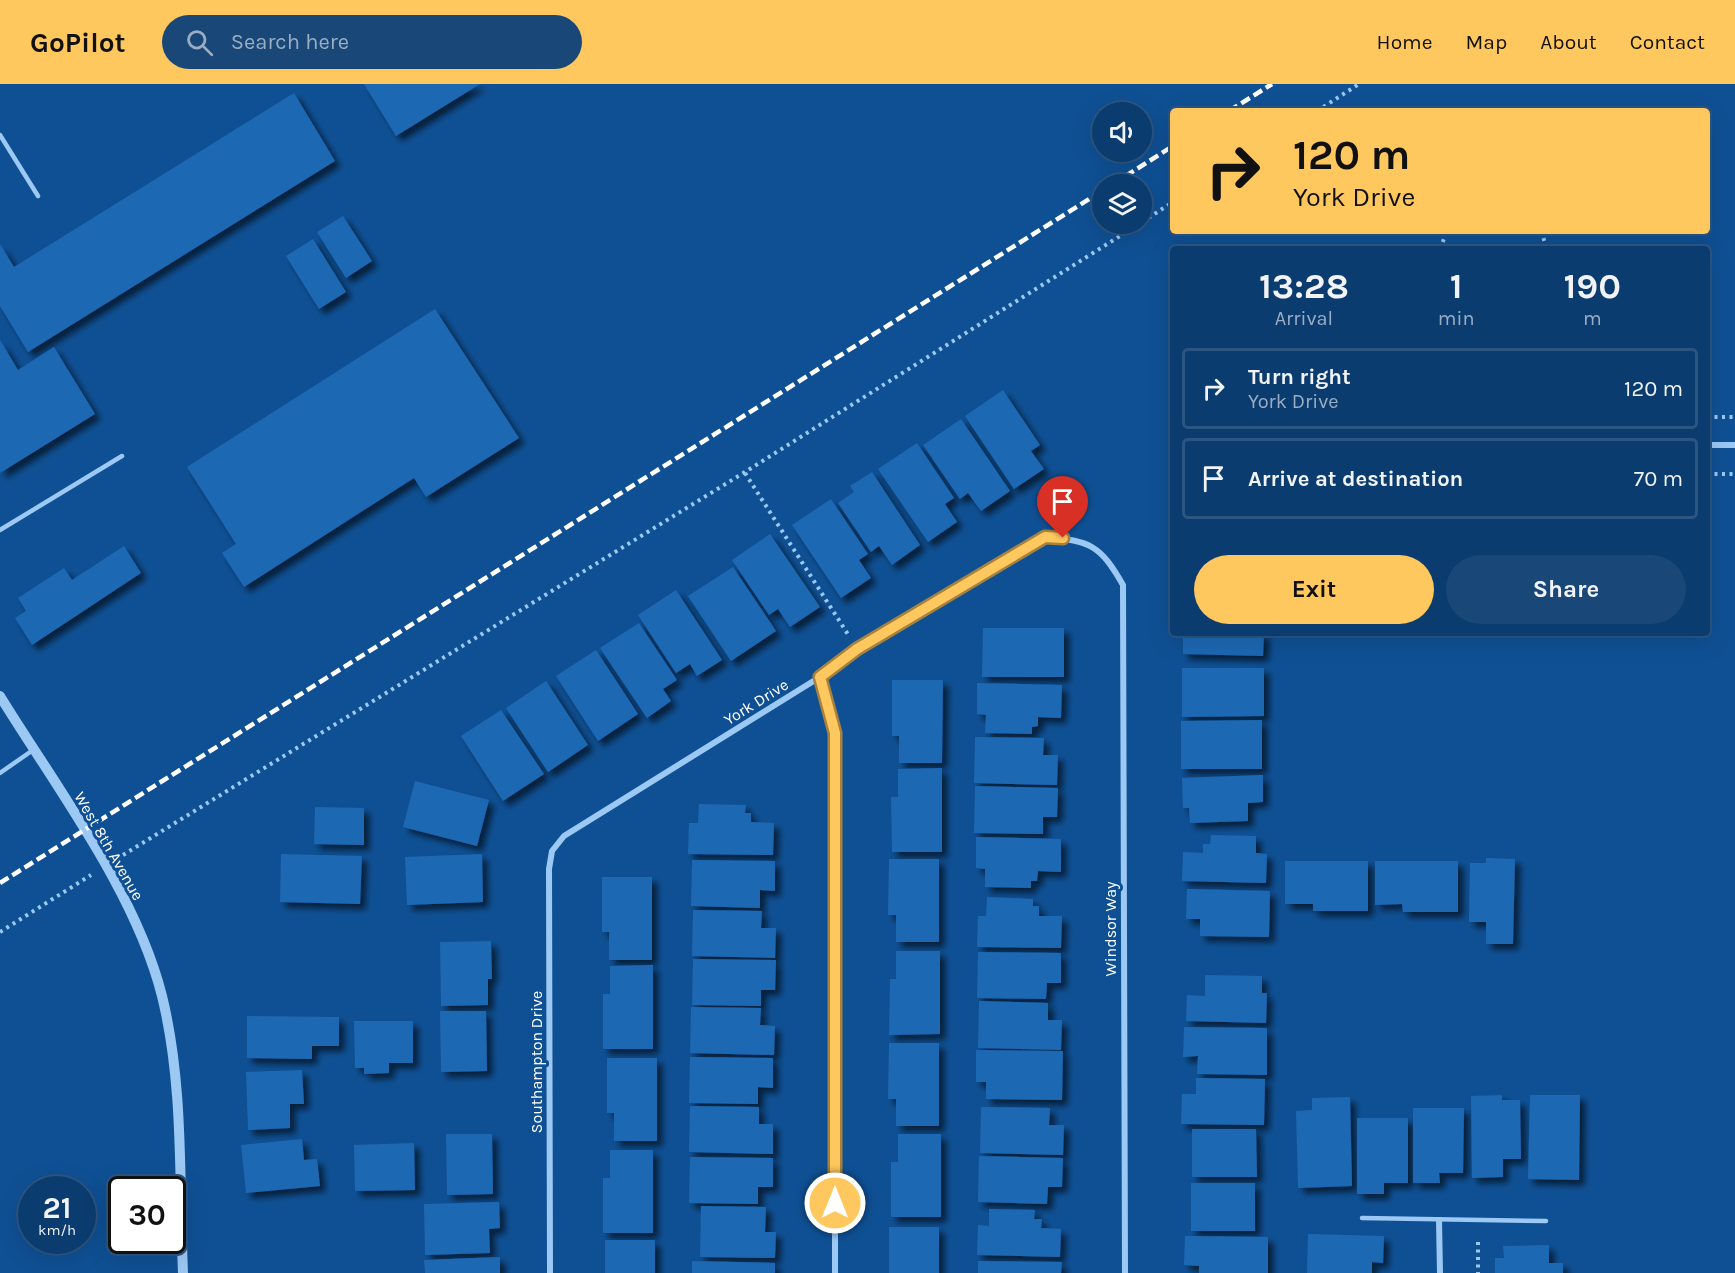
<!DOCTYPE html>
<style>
:root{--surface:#0b3c6f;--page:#194777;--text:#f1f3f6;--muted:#9aadc3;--line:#2b5682;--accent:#ffc85f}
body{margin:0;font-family:Karla,sans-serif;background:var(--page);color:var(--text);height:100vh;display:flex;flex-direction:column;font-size:22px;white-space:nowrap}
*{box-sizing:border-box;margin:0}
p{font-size:20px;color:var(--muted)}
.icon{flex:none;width:33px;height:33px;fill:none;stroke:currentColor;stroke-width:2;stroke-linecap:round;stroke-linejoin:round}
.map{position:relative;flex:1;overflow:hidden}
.details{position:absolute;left:1170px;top:162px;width:540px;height:390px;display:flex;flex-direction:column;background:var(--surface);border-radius:6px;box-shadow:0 6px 24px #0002,0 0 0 2px var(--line)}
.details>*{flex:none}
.guide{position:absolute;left:1170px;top:24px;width:540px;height:126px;border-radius:6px;box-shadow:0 6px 24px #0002,0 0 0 2px var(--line);background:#ffc85f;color:#111;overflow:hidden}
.controls{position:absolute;left:1092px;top:18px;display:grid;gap:12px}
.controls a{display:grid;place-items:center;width:60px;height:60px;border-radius:50%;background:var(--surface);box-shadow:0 6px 24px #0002,0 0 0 2px var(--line);font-size:30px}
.speed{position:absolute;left:18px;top:1092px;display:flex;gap:12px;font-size:30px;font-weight:700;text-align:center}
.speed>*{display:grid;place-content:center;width:78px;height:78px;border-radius:50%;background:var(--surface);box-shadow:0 6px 24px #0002,0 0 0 2px var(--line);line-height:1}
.speed small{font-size:15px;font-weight:400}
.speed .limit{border:3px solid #111;border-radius:9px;background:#fff;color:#111}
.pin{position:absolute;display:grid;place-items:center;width:51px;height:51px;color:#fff;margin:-62px -26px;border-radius:50% 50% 50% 0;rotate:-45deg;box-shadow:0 0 6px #0007}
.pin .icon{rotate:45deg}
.me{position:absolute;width:66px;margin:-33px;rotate:0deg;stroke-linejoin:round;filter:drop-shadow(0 0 4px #0008)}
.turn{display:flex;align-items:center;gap:21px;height:126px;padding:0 24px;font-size:27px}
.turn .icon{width:78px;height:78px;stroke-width:2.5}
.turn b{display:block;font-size:42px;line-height:51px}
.eta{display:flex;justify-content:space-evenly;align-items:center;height:102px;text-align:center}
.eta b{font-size:36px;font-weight:700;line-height:42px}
.primary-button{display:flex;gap:12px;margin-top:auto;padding:12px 24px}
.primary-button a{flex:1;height:69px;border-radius:36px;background:var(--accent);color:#111;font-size:24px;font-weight:700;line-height:69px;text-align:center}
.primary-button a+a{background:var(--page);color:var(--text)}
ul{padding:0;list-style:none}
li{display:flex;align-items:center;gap:18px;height:81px;margin:0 12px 9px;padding:0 12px;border:3px solid var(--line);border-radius:6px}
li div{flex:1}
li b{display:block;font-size:22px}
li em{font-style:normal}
header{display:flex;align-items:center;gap:36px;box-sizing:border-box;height:84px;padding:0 30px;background:var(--accent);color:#111}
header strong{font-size:28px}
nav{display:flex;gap:33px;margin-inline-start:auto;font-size:21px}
.search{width:420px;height:54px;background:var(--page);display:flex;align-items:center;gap:15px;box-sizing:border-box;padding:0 21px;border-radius:33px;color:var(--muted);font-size:22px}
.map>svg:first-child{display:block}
.building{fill:#1d68b3;filter:url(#shadow)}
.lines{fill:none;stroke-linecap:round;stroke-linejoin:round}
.path{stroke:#9cc8f4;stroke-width:4;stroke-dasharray:3 4.5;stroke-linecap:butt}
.service{stroke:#9cc8f4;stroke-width:4.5}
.minor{stroke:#9cc8f4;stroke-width:6}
.tertiary{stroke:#9cc8f4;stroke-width:10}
.rail{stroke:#fff;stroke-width:4.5;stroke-dasharray:10 4.5;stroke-linecap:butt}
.route-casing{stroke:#a6823e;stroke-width:15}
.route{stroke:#ffc85f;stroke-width:10}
.labels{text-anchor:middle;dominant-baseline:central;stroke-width:6;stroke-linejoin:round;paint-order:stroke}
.street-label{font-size:16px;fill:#fff;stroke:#0f5094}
</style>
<header>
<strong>GoPilot</strong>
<div class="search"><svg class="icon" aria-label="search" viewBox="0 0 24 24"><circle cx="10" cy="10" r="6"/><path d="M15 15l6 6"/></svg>Search here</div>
<nav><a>Home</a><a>Map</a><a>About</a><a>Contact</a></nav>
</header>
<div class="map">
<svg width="1735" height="1189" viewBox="0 0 1735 1189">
<defs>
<filter id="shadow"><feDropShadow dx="5.5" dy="5.5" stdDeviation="3" flood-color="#0009"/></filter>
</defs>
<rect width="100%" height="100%" fill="#0f5094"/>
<path class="building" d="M364,0H480L396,52Z
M294,9L335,77L28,268L0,222V160L14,183Z
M343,132L372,177L346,194L317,148Z
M313,155L346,208L319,225L286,172Z
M435,225L519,354L426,413L414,394L244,503L222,469L236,460L187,383Z
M0,256L18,286L54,263L95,330L0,389Z
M1003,306L1040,361L1031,367L1044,385L1014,405L965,332Z
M961,335L1010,407L981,427L968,409L960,415L923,361Z
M917,359L954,414L945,420L957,438L928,458L878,385Z
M872,388L920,461L892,481L879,462L871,468L838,419L854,408L850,402Z
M831,415L868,470L859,476L871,494L841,514L792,441Z
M770,450L820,523L790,543L778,525L769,531L732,476Z
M124,462L141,489L32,561L15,534L26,527L18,514L64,484L72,496Z
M733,483L776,547L731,577L688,512Z
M676,506L722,576L697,592L690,580L676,589L638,531Z
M639,539L677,596L663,605L671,617L647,634L600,564Z
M983,544H1064V593H982Z
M1183,549H1264L1263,572L1183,570Z
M596,566L638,630L598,657L556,592Z
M1182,584H1264V632L1182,633Z
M892,596H943L942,679H899V652H892Z
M546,597L588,661L548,688L506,624Z
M977,599L1062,601L1061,634L1038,633V642L1032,643V650L985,649L986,631L977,630Z
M501,626L544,690L503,717L461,652Z
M1262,636V685H1181V637Z
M975,653L1044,654L1043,671H1058L1057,701L974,699Z
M942,684V768H892L891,713H898V685Z
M1263,691V718L1248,719V737L1190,739L1189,724H1183L1182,694Z
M415,697L489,716L477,762L403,743Z
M975,702L1058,704L1057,733H1043V750L974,749Z
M699,720L746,721L745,729H751V738L774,739L773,771L688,770L689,739H698Z
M315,723L364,724V761L314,760Z
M1211,751L1256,752V769L1267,770L1266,799L1182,797L1183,768L1203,769V760H1210Z
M976,753L1061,755V788L1038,787L1037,797H1031V804L985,803V785L976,784Z
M281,770L362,772L360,820L280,818Z
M482,770L483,818L407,821L405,773Z
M1486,774L1515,775L1513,860H1486V838H1469L1470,779H1486Z
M889,775H939V858H896V831H888Z
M692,776L775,777V807L760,806V824L691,822Z
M1285,777H1368V827H1313V820H1285Z
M1375,777H1458V828H1403L1402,820L1375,821Z
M602,793H652V876H609V848H602Z
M1187,805L1270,807L1269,853L1200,852V835H1186Z
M987,813L1033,815V822H1039V832H1062L1061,864L977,863L978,832H986Z
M693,826L762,827L761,844H776L775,874L692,872Z
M491,857L492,895H488V921L441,922L440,858Z
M896,867H940V950L889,951L890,895H896Z
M978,868L1061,869V899H1047L1046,915L977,914Z
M693,875L776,876L775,906H761V922L692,921Z
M653,881V965H603V910H610V882Z
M1205,891L1262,892V909H1267L1266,939L1186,937L1187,911L1205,912Z
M979,917L1048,919V936H1062L1061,966L978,964Z
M691,923L761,924L760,941L775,942L774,971L690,969Z
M440,927H486L487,987L441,988Z
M247,932L339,933V962H312V975L247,974Z
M354,937H413V979H389V989L364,990V984H355Z
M1184,943L1267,944V991L1197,990L1198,972L1183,973Z
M889,959H939V1042H896V1015H888Z
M976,966L1063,967L1062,1016L986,1015V998H976Z
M690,973L773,974V1004L758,1003V1020L689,1019Z
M607,974H657V1057H614V1029H607Z
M302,986L304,1020H290V1044L248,1046L246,988Z
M1196,994L1265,995L1264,1041L1181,1040L1182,1010H1196Z
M1502,1011V1016H1520L1521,1075H1503V1093L1472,1094L1471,1012Z
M1530,1011H1580L1579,1096L1528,1095Z
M1350,1013L1352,1102L1298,1104L1296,1027L1312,1026V1014Z
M690,1022L759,1023V1040H773V1070L689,1068Z
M981,1023L1050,1024L1049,1041H1064L1063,1071L980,1069Z
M1413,1024H1464L1463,1089H1439L1440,1099H1413Z
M1357,1034H1408V1099H1384V1110H1357Z
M1192,1045H1256L1257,1093H1192Z
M446,1050H492L493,1110L447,1111Z
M898,1050H941V1133H891V1078H898Z
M302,1055L304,1076L317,1075L320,1102L246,1109L241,1061Z
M414,1059L415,1106L355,1107L354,1061Z
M610,1066H653V1149H603V1094H610Z
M979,1072L1063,1074L1062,1103H1048L1047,1120L978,1118Z
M690,1073L773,1074V1103H758V1120L689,1119Z
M1191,1099H1255V1147H1191Z
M499,1118L500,1144L489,1145L490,1169L425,1171L424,1120Z
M701,1122L766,1123L765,1148H776L775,1174L700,1173Z
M989,1125L1035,1126L1034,1135H1042L1041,1144L1061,1145L1060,1173L977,1171L978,1141L989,1142Z
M889,1143H939V1189H889Z
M1308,1150L1384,1152L1383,1179L1372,1178V1189H1307Z
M1185,1152L1268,1153V1189H1199V1182L1184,1181Z
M605,1156H655V1189H605Z
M1549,1161V1179H1563V1189H1495V1174H1504L1503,1162Z
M500,1173V1189H425L424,1176Z
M692,1177L775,1179V1189H692Z
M978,1177L1062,1178L1061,1189H978Z"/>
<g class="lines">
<path class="path" d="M1317,27L1359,0
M1142,138L1173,118
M1541,147L1547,165
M1440,165L1447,147
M1707,333H1735
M745,389L849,552
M1707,390H1735
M123,771L745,388L1139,140
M0,848L91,791
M1478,1158V1189"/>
<path class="service" d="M0,51L38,112
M0,446L122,372
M0,689L33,666
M1362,1134L1546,1137"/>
<path class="minor" d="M1707,361H1735
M820,593L835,649V1189
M1439,1136L1440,1189
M550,1189L549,785L552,767L564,752L820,593L857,565L1045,453C1091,457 1100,461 1123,501L1125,1189"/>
<path class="tertiary" d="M0,612C56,703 136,808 162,912C184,1001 179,1097 183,1189"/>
<path class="rail" d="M1229,27L1272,0
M1113,100L1173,62
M0,799L1102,107"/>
</g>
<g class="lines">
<defs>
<path id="route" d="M835,1119V649L820,593L857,565L1045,453L1063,454"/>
</defs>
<use href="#route" class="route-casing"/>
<use href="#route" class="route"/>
</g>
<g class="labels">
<g class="street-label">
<text transform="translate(756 618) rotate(-32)">York Drive</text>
<text transform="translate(109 762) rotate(60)">West 8th Avenue</text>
<text transform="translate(1110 845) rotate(-90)">Windsor Way</text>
<text transform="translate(536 978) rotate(-90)">Southampton Drive</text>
</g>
</g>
</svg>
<div class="controls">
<a><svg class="icon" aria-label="sound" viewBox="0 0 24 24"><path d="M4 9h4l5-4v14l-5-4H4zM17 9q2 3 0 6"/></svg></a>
<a><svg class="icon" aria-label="layers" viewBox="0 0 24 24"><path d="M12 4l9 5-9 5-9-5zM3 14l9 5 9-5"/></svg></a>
</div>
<div class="speed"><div>21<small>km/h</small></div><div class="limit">30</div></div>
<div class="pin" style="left:1063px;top:454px;background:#d93025"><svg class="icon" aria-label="arrive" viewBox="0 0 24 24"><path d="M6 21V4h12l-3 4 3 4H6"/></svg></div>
<svg class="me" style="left:835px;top:1119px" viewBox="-20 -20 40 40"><circle r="17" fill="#ffc85f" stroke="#fff" stroke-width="3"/><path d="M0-11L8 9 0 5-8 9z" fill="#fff"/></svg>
<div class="guide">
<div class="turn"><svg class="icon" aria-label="right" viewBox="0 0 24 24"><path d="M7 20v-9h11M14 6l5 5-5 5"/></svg><div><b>120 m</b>York Drive</div></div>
</div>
<section class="details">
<div class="eta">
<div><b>13:28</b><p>Arrival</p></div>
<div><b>1</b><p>min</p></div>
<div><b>190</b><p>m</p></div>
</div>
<ul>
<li><svg class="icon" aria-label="right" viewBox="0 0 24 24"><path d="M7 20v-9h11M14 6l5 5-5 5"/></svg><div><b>Turn right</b><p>York Drive</p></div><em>120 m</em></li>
<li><svg class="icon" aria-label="arrive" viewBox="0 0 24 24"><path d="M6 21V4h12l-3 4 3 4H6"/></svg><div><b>Arrive at destination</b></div><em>70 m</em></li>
</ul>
<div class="primary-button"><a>Exit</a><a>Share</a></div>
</section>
</div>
